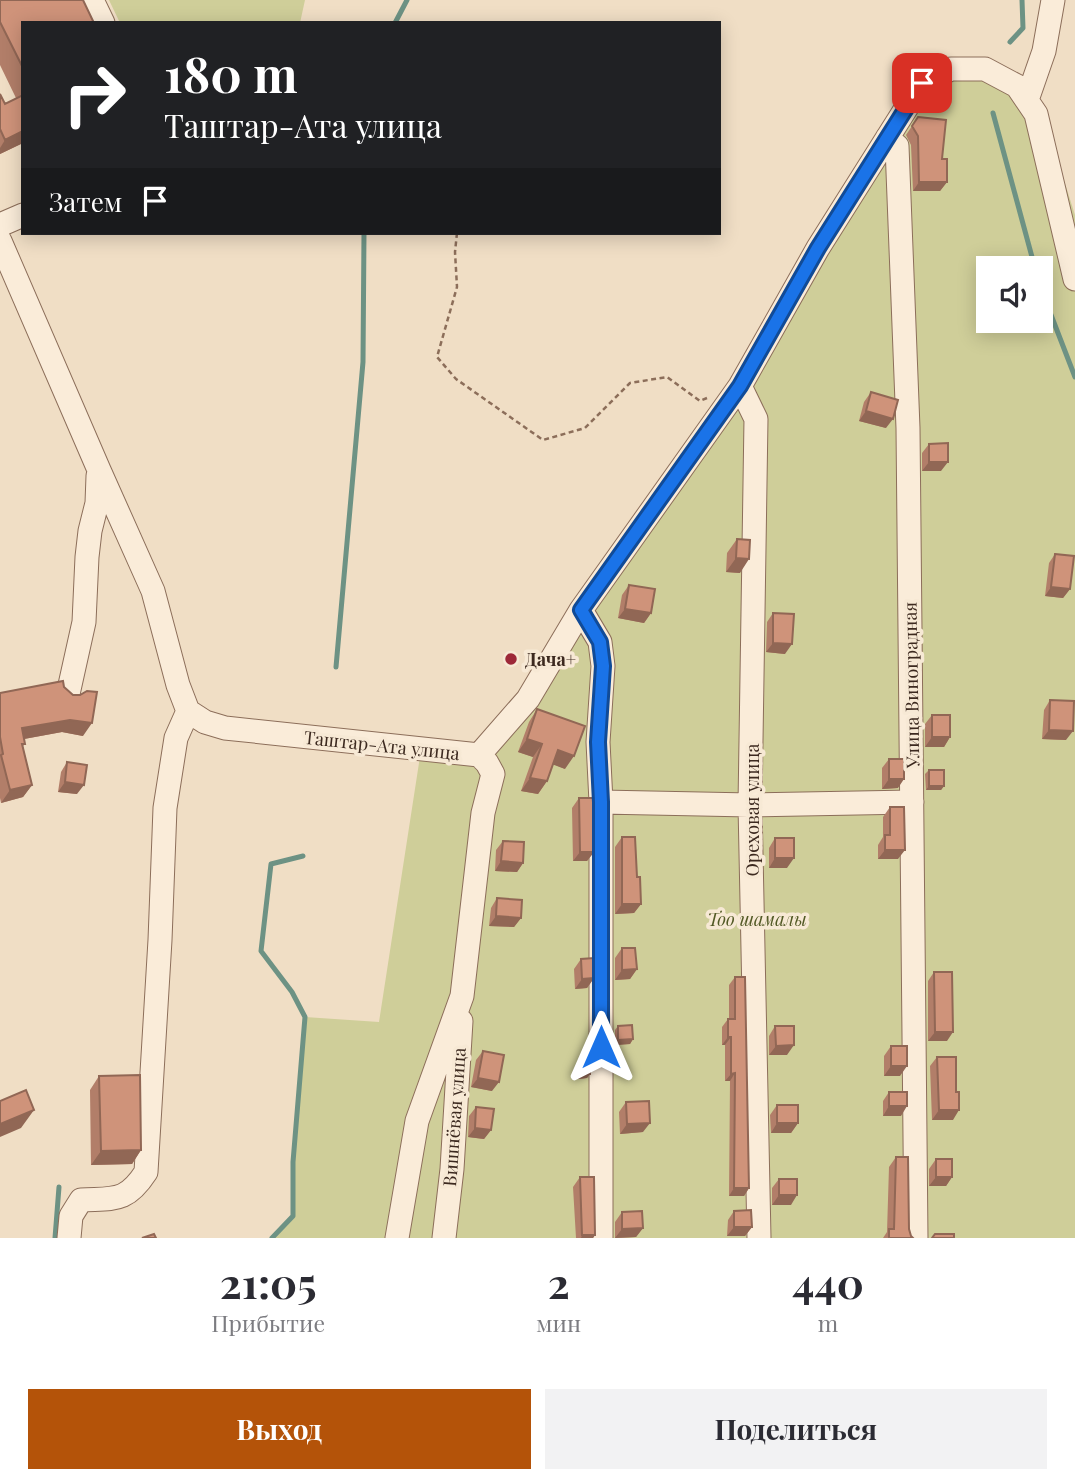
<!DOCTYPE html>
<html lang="ru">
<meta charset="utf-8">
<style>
:root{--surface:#fff;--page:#f2f2f3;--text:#2b2b33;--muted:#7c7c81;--accent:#b45309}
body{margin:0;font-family:"Playfair Display",serif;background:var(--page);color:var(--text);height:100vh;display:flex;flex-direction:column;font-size:26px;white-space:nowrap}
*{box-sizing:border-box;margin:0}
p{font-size:23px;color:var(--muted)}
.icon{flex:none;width:38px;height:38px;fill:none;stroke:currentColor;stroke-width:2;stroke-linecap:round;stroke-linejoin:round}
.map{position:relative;height:1238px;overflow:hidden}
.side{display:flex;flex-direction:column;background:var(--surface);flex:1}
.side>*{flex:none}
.banner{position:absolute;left:21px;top:21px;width:700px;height:214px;border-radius:0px;box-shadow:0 4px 18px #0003;background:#202124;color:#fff;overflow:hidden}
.buttons{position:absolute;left:976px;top:256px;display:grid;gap:14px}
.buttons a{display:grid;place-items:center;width:77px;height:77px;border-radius:0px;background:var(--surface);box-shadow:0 4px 18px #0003;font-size:35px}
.pin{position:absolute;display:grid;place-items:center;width:60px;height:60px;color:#fff;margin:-30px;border-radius:14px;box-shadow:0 4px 10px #0006}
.me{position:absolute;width:77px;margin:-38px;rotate:0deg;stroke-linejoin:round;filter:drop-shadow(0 0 5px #0008)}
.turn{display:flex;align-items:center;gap:24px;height:147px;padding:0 28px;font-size:32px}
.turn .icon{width:91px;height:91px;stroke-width:2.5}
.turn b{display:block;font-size:49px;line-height:60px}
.then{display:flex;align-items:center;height:66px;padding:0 28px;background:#0003;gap:14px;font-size:26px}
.eta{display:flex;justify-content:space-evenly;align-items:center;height:119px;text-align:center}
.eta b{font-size:42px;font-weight:700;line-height:49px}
.button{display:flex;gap:14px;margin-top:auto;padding:14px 28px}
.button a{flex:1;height:80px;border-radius:0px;background:var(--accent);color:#fff;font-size:28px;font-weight:700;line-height:80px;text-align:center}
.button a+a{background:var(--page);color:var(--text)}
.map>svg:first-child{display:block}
.green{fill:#cfce99;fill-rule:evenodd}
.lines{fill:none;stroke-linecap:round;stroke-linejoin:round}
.stream{stroke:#6d9284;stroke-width:5}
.minor-casing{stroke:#8c6e5a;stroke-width:25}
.path{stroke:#8c6e5a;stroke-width:2.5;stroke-dasharray:5 3.5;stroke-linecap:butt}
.minor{stroke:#faecd9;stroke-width:23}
.wall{fill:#b27e69}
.shaded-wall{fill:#916755}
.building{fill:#cf937a;stroke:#916755;stroke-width:2}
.route-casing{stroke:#114b97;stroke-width:18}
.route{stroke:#1a73e8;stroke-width:12}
.poi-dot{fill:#9d2838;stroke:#f7e9d5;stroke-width:2.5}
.labels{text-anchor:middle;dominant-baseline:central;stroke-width:7;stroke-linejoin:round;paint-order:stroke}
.poi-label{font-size:18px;font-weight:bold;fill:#3c291f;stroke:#f7e9d5;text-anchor:start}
.street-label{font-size:18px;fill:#3c291f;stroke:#f7e9d5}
.park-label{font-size:18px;font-style:italic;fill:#525925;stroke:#f7e9d5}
</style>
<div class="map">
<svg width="1075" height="1238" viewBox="0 0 1075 1238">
<rect width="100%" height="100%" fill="#f0dec5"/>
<path class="green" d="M109,0H305L300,23H120Z
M951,69L1017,86L1056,155L1075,215V1238H272L293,1216V1162L305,1017L379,1022L421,750L479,755L740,386L887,138ZM989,268H1041V320H989Z"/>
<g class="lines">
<path class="stream" d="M395,23L407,0
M1010,42L1023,28L1022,0
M993,113L1035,268
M1041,289L1075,377
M336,667L363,362L364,233
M55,1238L59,1187
M272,1238L293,1216V1162L305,1017L292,992L261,951L271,864L303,856"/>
<defs>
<path id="minor" d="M92,0L103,23
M1027,100L1044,51L1053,0
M887,138L897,146L908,428L916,1238
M0,225L23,215
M0,241L99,470L153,591L178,685L188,711L205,722L225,728L479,755L528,699L581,610L740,386L818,248L922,83L951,69H985L1017,86L1036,114L1075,279
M740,386L756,419L750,805L759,1238
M581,610L600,642L603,666L598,742L601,802V1238
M68,694L84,622L87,557L90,531L97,503L98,476
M601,802L750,805L912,802
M69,1238L71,1216L81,1200C114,1198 126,1203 146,1172L160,940L165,808L176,738L188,711
M397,1238L417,1121L462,996L483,813L493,774L487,763L479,755
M444,1238L452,1169L461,1021"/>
</defs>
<use href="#minor" class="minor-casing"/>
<path class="path" d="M457,233L455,252L457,287L437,357L456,379L543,440L585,428L630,383L667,377L700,401L707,398"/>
<use href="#minor" class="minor"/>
</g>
<path class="wall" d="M0,0L23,23V143L0,154V94L5,104L16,98L0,65Z
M918,117L942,159L947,182L940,191H913L911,145L906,135Z
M871,392L886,428L859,421L864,402Z
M929,444L941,471H922V453Z
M737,539L740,573L726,572L727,553Z
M1055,554L1070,589L1063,598L1045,596L1049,563Z
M629,585L651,613L644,623L618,618L622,595Z
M773,613L785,654L766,652L767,622Z
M64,687L73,695L83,736L62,732L24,739L25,744L23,746L32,785L23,797L1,803L0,798V693Z
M1050,700L1066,740L1042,739L1044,710Z
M537,709L565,769L553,764L547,781L538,794L521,791L533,757L518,752L529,722Z
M932,715L950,737L944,747H925V724Z
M889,759L898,788L882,789V768Z
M67,762L77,794L58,792L61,772Z
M929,770L944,786L941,790H926L925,774Z
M579,798L594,852L587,861H573L572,808Z
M890,807L898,859H878V845L883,837V817Z
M622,837L637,877L641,904L634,913L615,914V847Z
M775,838L787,868H769V848Z
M503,841L523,863L517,872L495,871L496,850Z
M497,898L521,918L514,927L489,926L491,908Z
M622,948L637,969L630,979L615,980V958Z
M581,959L594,978L587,988L575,989L574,969Z
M934,972L947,1041H928V981Z
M735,977L749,1188L744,1196H729L730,1081H725V1045H722V1027L728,1019H729V985Z
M618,1026L633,1039L630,1044L615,1045V1030Z
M775,1026L787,1055H769V1036Z
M891,1046L900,1076H884V1056Z
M483,1051L492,1091L471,1087L476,1060Z
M580,1057L590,1074L587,1078L578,1079L577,1062Z
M937,1057L953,1120H932L930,1066Z
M99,1076L141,1150L132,1164L91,1165L90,1090Z
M889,1092L901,1116H883V1101Z
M626,1102L643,1132L620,1134L619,1112Z
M777,1105L798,1123L791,1133H771L770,1115Z
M476,1107L491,1130L484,1139L468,1137L469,1116Z
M896,1157L909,1229L911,1236L913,1238H883L887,1232L889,1167Z
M936,1159L952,1177L946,1186H929V1169Z
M580,1177L595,1235L593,1238H576L573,1187Z
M779,1179L791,1205H772V1188Z
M734,1211L752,1227L745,1236H727L728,1220Z
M622,1212L643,1228L636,1237L615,1238V1222Z"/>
<path class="shaded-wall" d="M23,131V143L0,154V148L5,140Z
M919,182H947L940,191H913Z
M866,411L893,419L886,428L859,421Z
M929,462H948L941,471H922Z
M736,558L749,559L740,573L726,572Z
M1051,587L1070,589L1063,598L1045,596Z
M625,609L651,613L644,623L618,618Z
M773,643L792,644L785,654L766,652Z
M70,720L92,723L83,736L62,732L13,741L22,728Z
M1049,730L1073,731L1066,740L1042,739Z
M932,737H950L944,747H925Z
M527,739L542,744L533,757L518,752Z
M558,750L574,756L565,769L549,763Z
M530,778L547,781L538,794L521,791Z
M889,779H904L898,788L882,789Z
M65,782L84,785L77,794L58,792Z
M32,785L23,797L1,803L10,790Z
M929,786H944L941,790H926Z
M885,850H905L898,859H878Z
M580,852H594L587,861H573Z
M775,858H794L787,868H769Z
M501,861L523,863L517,872L495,871Z
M622,904H641L634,913L615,914Z
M496,916L521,918L514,927L489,926Z
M637,969L630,979L615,980L622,970Z
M594,978L587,988L575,989L582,979Z
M935,1032H953L947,1041H928Z
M728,1037H731L725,1045H722Z
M633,1039L630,1044L615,1045L618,1040Z
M794,1045L787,1055H769L776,1046Z
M891,1066H907L900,1076H884Z
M735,1073L730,1081H725L731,1074Z
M581,1074H590L587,1078L578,1079Z
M478,1078L499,1082L492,1091L471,1087Z
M889,1106H907L901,1116H883Z
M34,1110L21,1128L0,1137V1124Z
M939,1110H959L953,1120H932Z
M650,1123L643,1132L620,1134L627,1124Z
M777,1123H798L791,1133H771Z
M475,1128L491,1130L484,1139L468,1137Z
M141,1150L132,1164L91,1165L101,1151Z
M936,1177H952L946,1186H929Z
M734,1188H749L744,1196H729Z
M779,1195H797L791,1205H772Z
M734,1227H752L745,1236H727Z
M643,1228L636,1237L615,1238L622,1229Z
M582,1235H595L593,1238H581Z"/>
<path class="building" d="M0,0H83L94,23H23V68L0,22Z
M0,94L5,104L23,95V131L5,140L0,129Z
M918,117L946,120L942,159H947V182H919L918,136L912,126Z
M871,392L898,400L893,419L866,411Z
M948,443V462H929V444Z
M737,539L750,540L749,559L736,558Z
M1055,554L1074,556L1070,589L1051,587Z
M629,585L655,589L651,613L625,609Z
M773,613L794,614L792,644L773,643Z
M63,681L64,687L73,695H80L87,691L97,692L92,723L70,720L22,728L25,744H22L32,785L10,790L1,755L3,754L0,737V693Z
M1050,700L1074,701L1073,731L1049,730Z
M537,709L585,726L574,756L558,750L547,781L530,778L542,744L527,739Z
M932,715H950V737H932Z
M889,759H904V779H889Z
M67,762L87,765L84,785L65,782Z
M929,770H944V786H929Z
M579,798H594V852H580Z
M890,807H904L905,850H885V835H890Z
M622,837H635L637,877H640L641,904H622Z
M775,838H794V858H775Z
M503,841L524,842L523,863L501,861Z
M497,898L522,900L521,918L496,916Z
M622,948H635L637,969L622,970Z
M594,958V978L582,979L581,959Z
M934,972H952L953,1032H935Z
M735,977H745L749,1188H734L735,1073L731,1074V1037H728V1019H735Z
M632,1025L633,1039L618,1040V1026Z
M775,1026H794V1045L776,1046Z
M891,1046H907V1066H891Z
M483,1051L504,1055L499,1082L478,1078Z
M580,1057H590V1074H581Z
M937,1057H956V1092H959V1110H939Z
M140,1075L141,1150L101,1151L99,1076Z
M26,1090L34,1110L0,1124V1101Z
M889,1092H907V1106H889Z
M649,1101L650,1123L627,1124L626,1102Z
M777,1105H798V1123H777Z
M476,1107L494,1109L491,1130L475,1128Z
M896,1157H908L909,1229L911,1236L913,1238H889V1229H894Z
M936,1159H952V1177H936Z
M580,1177H594L595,1235H582Z
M779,1179H797V1195H779Z
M751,1210L752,1227H734V1211Z
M642,1211L643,1228L622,1229V1212Z
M154,1234L156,1238H142Z
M935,1234H954V1238H932Z"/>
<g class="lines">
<defs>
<path id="route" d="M601,1047V802L598,742L603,666L600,642L581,610L740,386L818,248L922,83"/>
</defs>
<use href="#route" class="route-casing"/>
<use href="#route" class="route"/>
</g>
<circle class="poi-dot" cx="511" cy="659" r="7"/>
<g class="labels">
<g class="poi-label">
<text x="525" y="659">Дача+</text>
</g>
<g class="street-label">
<text transform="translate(911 685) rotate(-91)">Улица Виноградная</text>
<text transform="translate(382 745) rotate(6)">Таштар-Ата улица</text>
<text transform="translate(752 810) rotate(-90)">Ореховая улица</text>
<text transform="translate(454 1117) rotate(-86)">Вишнёвая улица</text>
</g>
<g class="park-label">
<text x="757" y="919">Тоо шамалы</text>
</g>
</g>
</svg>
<div class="buttons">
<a><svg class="icon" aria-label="sound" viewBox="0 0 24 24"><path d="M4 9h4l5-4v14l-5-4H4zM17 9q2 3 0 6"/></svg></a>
</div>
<div class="pin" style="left:922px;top:83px;background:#d93025"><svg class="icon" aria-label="arrive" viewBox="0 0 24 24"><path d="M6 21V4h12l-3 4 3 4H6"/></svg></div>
<svg class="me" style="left:601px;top:1047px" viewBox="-20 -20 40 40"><path d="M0-17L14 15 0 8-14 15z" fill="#1a73e8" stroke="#fff" stroke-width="4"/></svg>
<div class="banner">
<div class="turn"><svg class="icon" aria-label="right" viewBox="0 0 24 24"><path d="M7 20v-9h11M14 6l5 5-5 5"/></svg><div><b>180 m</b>Таштар-Ата улица</div></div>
<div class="then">Затем<svg class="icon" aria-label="arrive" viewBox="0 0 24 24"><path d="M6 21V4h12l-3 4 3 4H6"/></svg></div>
</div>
</div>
<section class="side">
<div class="eta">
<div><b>21:05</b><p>Прибытие</p></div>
<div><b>2</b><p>мин</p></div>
<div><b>440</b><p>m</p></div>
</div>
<div class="button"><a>Выход</a><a>Поделиться</a></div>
</section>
